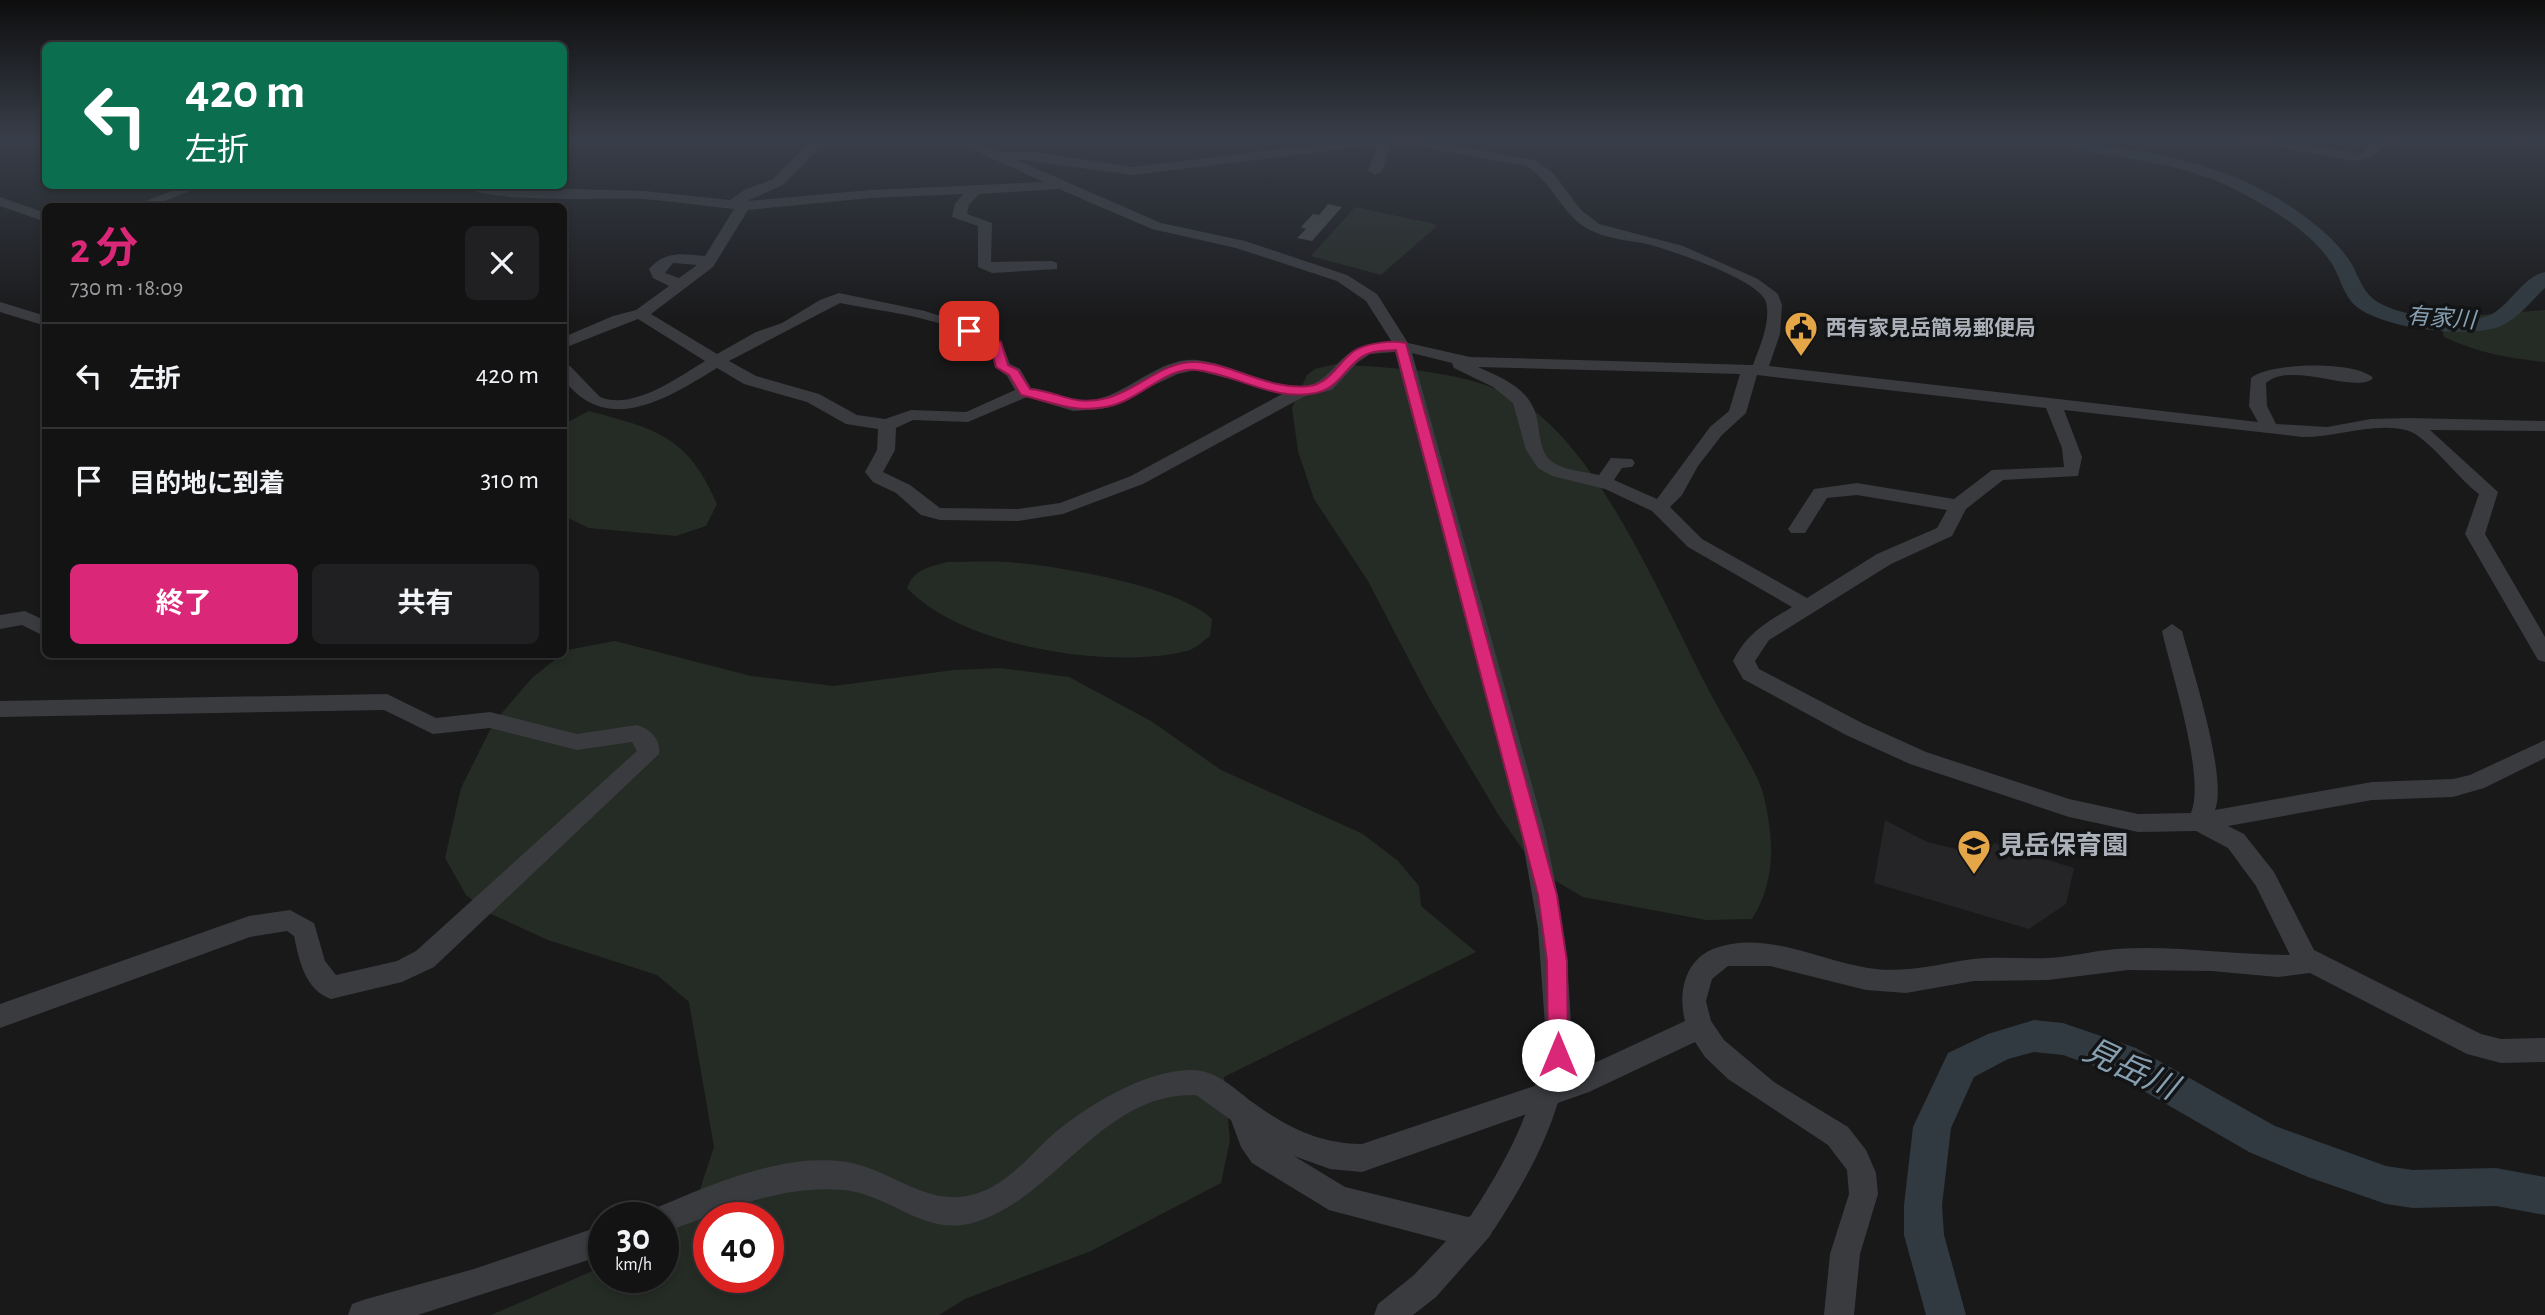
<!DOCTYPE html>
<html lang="ja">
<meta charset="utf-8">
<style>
:root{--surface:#131314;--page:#202022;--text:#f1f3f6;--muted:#9d9ea0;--line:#323234;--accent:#db2777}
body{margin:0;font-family:"Alegreya Sans","Noto Sans JP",sans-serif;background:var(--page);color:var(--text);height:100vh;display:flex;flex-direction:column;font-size:26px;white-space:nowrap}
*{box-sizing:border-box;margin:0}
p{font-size:23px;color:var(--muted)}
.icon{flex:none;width:38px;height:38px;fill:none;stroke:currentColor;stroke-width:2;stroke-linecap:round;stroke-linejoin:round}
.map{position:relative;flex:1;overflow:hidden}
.details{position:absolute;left:42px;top:203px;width:525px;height:455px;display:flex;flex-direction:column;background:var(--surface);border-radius:10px;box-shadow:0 4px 10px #0003,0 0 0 2px var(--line)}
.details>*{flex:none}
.guide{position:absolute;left:42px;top:42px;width:525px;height:147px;border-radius:10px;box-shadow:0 4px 10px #0003,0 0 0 2px var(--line);background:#0b6e4f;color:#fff;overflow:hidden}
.speed{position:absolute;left:588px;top:1202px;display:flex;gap:14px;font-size:35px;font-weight:700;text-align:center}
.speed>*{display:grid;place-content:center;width:91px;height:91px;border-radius:50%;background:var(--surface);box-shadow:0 4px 10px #0003,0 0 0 2px var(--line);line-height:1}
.speed small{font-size:18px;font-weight:400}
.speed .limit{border:10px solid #d22;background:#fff;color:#111}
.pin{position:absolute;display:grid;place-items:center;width:60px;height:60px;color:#fff;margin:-30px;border-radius:14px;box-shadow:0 4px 10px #0006}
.me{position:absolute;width:77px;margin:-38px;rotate:0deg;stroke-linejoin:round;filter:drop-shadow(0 0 5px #0008)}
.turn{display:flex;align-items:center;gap:24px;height:147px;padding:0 28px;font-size:32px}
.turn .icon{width:91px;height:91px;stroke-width:2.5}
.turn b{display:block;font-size:49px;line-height:60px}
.round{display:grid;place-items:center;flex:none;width:74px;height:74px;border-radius:10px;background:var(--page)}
.overview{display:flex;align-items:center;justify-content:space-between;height:119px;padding:0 28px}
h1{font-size:42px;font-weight:700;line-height:52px;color:var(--accent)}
.cta{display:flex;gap:14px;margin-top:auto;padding:14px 28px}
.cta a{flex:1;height:80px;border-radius:10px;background:var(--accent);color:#fff;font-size:28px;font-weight:700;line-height:80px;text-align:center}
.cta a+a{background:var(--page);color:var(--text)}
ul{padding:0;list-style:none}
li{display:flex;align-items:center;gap:21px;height:105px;padding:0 28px;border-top:2px solid var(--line)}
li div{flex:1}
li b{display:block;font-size:26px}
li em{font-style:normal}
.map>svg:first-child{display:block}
.built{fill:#252527}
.green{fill:#252c25;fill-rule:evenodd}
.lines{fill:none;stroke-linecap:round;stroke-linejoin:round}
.river{fill:#313a40;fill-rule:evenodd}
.building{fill:#46474a}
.minor{fill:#3a3b3f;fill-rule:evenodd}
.minor-bridge{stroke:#3a3b3f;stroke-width:27}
.route{fill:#db2777;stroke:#8e194d;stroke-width:2}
.labels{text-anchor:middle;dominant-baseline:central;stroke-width:7;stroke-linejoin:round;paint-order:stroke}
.far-poi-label{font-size:21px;font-weight:bold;fill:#acb1b9;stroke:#131415;text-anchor:start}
.far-water-label{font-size:23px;font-style:italic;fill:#869fb1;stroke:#131415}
.poi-label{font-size:26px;font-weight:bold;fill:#acb1b9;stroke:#131415;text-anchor:start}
.near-water-label{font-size:33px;font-style:italic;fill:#869fb1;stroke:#131415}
</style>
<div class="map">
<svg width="2545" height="1315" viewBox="0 0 2545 1315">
<rect width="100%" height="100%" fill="#19191a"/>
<path class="built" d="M1885,820L1927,842L1986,856L1994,843L2074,868L2066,904L2029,929L1874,883Z"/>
<path class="green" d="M1355,207L1435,224L1436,227L1381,275L1311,256Z
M2545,310V362C2511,359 2475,352 2444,337L2440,322L2453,317Z
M1336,364C1399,369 1472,369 1526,405C1606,459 1667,613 1713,698C1725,722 1759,773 1764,797C1774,840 1776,881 1752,919L1706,920L1583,897L1537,870L1498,814L1429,698L1368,581L1314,499L1298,451L1292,408L1307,375L1315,369Z
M589,411C656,429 688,436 717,504L706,526L676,536L589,528L564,516V424Z
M947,562C967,562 987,561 1007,562C1055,565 1179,586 1212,619L1210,636C1203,641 1195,649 1187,651C1110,670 962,647 907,588C914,569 929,567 947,562Z
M615,641L751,676L834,686L954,670L1001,668L1069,677L1151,721L1221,770L1363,834L1398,861L1419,886L1421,906L1476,952L1224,1077L1230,1140L1221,1183L1091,1251L965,1299L939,1315H491L604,1266V1278H663V1233L697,1198L714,1147L689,1002L657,975L548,940L489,913L466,895L445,858L461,788L494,722L532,678L567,650ZM709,1218H768V1278H709Z"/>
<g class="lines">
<path class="river" d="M2035,137C2060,136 2084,142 2109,146C2178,157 2239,170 2297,211C2317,225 2338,242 2351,263C2357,273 2361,286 2369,295C2389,317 2453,321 2481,318C2507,314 2519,278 2545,272V288C2532,300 2518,319 2501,326C2469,339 2385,329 2357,307C2343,296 2340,275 2330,261C2307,228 2264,204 2228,186C2169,158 2100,158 2038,141Z
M2034,1020L2063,1023L2136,1048L2275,1126L2386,1166L2413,1170L2496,1168L2545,1177V1215L2496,1206L2413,1208L2386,1204L2308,1177L2249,1152L2111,1072L2063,1055L2034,1052L2008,1059L1974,1077L1951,1128L1942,1205L1944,1235L1966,1315H1926L1904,1235V1205L1913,1127L1948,1053L1988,1034Z"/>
</g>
<path class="building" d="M1328,204L1342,207L1312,241L1297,238L1306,229L1301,227L1313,214L1319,215Z"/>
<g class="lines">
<path class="minor" d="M835,137H856L816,151L783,185L747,201L870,190L1044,182L944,137H961L996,152H1035L1133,167L1381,137H1407L1535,160L1553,173L1581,210L1599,224L1683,246L1758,279L1778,294L1782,305L1780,334L1769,366L2258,422L2249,406L2251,378C2270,362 2357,361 2373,378C2358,395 2292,360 2266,383L2267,406L2276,424L2327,427L2371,419L2410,418L2545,421V431L2430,430L2498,492L2485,534L2545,637V662L2538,660L2465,534L2479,494C2459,480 2427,435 2406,430C2374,422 2336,437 2303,437L2064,410L2082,457L2078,476L2003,480L1966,509L1952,536L1891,564L1769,640L1755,661L1759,669L1862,723L1926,752L2069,799L2138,814L2191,813C2206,777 2171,672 2162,631L2172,624L2182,631C2192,668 2228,778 2215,810L2372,782L2453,779L2470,775L2545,740V758L2484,788L2453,797L2372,800L2228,826L2244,834L2274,872L2314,950L2481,1034L2501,1039L2545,1038V1062L2501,1063L2467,1054L2310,973L2278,977L2211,971L2128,970L2048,980L1974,981L1906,993L1866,990L1770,966H1728L1712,979L1706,1001L1711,1021L1724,1040L1774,1082L1848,1127L1866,1150L1876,1173L1878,1194L1860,1254L1854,1315H1824L1830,1254L1849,1194L1847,1170L1828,1145L1728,1079L1705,1057L1695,1042L1589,1092L1362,1172L1330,1169L1294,1156L1345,1187L1468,1217L1480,1211L1490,1216L1495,1226L1490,1236L1436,1297L1413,1315H1374L1378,1304L1414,1275L1446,1241L1329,1210L1252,1163L1241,1147L1231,1120L1196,1095C1104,1092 1058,1194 979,1221C926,1240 892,1194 843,1190C780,1184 721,1212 663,1233V1218H649L653,1209C711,1185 783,1152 847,1162C894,1170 928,1210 978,1193C1006,1184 1028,1158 1049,1138C1082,1108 1145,1070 1190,1070C1217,1069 1235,1090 1255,1104C1288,1128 1321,1144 1362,1144L1573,1073L1685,1021C1678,994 1684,961 1713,949C1764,929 1817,960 1868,968C1905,974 1937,964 1973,959C1998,956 2022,959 2047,958C2070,957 2093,951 2116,949C2174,945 2232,955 2290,955L2256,886L2228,848L2196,831L2138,832L2069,817L1910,764L1846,735L1743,679L1733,661C1747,633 1766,623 1792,607L1688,547L1652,511L1605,489L1552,476L1538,468L1526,450L1513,403L1493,387L1454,368L1452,363L1412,353L1545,832C1559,896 1569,960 1571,1026L1567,1034L1558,1038L1549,1034L1545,1026L1538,928L1521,832L1395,352L1370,354L1357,363L1332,390L1305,396L1143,484L1063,514L1018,521L940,520L921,515L896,493L873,482L865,472L877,450L878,429L846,424L807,402L744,384L717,368C668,398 608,437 564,380V365L570,366L600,397C632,411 679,377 705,361L638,319L564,348V337L613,316L636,310L669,286L653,278L649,269C666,250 682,254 705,256L734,209C703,206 672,201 642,199C610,198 483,203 464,186L644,191L730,200L744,190L773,179L806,145ZM1397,143L1526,166C1553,182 1562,216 1590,230C1607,239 1628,240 1647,244C1670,250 1760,280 1766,302C1771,322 1760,346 1753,365L1470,357L1408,343L1377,294L1347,275L1245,241L1161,223L1014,159L1133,175L1377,145L1368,171L1375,175L1382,171L1391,144ZM1059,189L1152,229L1236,248L1337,281L1366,301L1392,342C1382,343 1369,343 1360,347C1336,356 1328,386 1300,387C1270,387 1228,363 1197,360C1161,357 1131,391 1098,399C1074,405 1054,390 1031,388L1020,369L1010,364L1001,341L986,331L925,311L839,293L820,300L782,323L756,332L717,354L651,314L713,267L748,210L870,198L963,194L955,204L952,217L978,226V267L992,273L1057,269V263L1052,261L991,262L992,223L967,214L969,205L979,194ZM673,263L697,265L679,278L665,273ZM840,303C889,313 948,317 989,347L995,367L1007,376L1015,390L966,412L911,410L885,419L857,415L819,394L756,376L729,361ZM1478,367L1740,374L1729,411L1710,427L1657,499L1614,480L1622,468L1632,467L1635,463L1632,459L1611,458L1599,475C1583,471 1564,471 1551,461C1537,449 1541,425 1534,409C1524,386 1500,377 1478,367ZM1195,370L1284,393L1131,476L1060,503L1018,509L940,508L910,485L883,472L895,450L896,428L913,420L968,422L1027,397L1073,411L1102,409L1178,374ZM1757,375L2046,408L2062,448L2064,467L1992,470L1954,499L1857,483L1814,489L1788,529L1791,533H1805L1827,498L1857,495L1947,510L1937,528L1877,554L1807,598L1702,539L1670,507L1682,495L1698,466L1722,435L1746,413Z
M2236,137H2269L2354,153L2362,152L2374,140L2414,137L2384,146L2371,158L2354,161L2243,141Z
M2476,137H2545V145L2483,141Z
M184,186H203L152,206H133Z
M0,197L46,213V222L0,206Z
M0,302L46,316V326L0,312Z
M25,611L46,621V637L22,625L0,629V615Z
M387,694L436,718L490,712L577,734L637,725C651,729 661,740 659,754L434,967L402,982L331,999C305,990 299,960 294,936L287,931L250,937L0,1028V1004L249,916L290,910L314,923L325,961L336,975L397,961L416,951L637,751L632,742L577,750L490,728L433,734L384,710L0,717V701Z
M604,1225V1255L418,1315H348L352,1304L363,1300L474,1269Z"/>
<path class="minor-bridge" d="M1484,1220C1524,1159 1554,1100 1558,1026"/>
</g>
<linearGradient id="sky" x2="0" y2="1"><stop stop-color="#0e0e0e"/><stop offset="0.43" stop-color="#383e49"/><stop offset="1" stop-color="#383e49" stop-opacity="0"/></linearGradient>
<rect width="2545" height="321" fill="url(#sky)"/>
<path class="route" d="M964,329H973L1001,342L1008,365L1018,370L1030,389C1061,392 1074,407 1107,398C1137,391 1162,361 1195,362C1232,363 1269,391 1309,386C1331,383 1338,362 1354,351C1366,343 1392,340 1406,343L1557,895L1567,961L1568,1055L1565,1062L1558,1065L1551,1062L1548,1055L1547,961L1538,895L1396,350C1387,351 1374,350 1365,355C1346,365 1340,388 1316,393C1274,402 1236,374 1196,370C1168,366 1141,398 1114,405C1077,415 1055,403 1021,395L1009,375L996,367L991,347L964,334Z"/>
<defs>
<symbol id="civic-pin" viewBox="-11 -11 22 30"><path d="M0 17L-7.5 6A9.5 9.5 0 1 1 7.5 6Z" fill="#e4a647" stroke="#131415"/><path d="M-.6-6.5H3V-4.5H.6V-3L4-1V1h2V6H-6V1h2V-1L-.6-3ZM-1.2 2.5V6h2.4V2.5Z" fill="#111"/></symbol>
<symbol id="school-pin" viewBox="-11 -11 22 30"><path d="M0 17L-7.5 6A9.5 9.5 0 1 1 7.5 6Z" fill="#e4a647" stroke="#131415"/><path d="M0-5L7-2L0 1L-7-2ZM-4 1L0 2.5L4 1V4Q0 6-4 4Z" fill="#111"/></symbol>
</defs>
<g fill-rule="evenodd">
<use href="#civic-pin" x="1782" y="309" width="38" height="52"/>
<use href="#school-pin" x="1955" y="827" width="38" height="52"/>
</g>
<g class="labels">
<g class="far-poi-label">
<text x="1826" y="328">西有家見岳簡易郵便局</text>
</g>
<g class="far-water-label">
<text transform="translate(2441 319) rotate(4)">有家川</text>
</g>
<g class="poi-label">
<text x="1998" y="846">見岳保育園</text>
</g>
<g class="near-water-label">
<text transform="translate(2130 1070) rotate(25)">見岳川</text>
</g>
</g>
</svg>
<div class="speed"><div>30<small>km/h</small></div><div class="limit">40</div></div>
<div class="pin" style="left:969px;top:331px;background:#d93025"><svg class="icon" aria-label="arrive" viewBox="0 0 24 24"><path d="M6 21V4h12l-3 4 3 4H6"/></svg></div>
<svg class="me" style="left:1558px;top:1055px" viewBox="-20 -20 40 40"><circle r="19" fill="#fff"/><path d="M0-13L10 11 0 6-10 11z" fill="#db2777"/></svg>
<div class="guide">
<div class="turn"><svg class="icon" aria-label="left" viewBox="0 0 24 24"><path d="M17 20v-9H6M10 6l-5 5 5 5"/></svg><div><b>420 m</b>左折</div></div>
</div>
<section class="details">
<div class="overview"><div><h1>2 分</h1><p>730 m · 18:09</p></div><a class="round"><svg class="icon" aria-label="close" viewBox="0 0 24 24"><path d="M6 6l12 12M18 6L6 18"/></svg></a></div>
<ul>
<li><svg class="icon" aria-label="left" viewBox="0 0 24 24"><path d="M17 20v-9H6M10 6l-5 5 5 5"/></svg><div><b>左折</b></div><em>420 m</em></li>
<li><svg class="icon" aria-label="arrive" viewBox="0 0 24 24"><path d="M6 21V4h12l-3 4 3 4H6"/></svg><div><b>目的地に到着</b></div><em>310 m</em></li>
</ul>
<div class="cta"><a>終了</a><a>共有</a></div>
</section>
</div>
